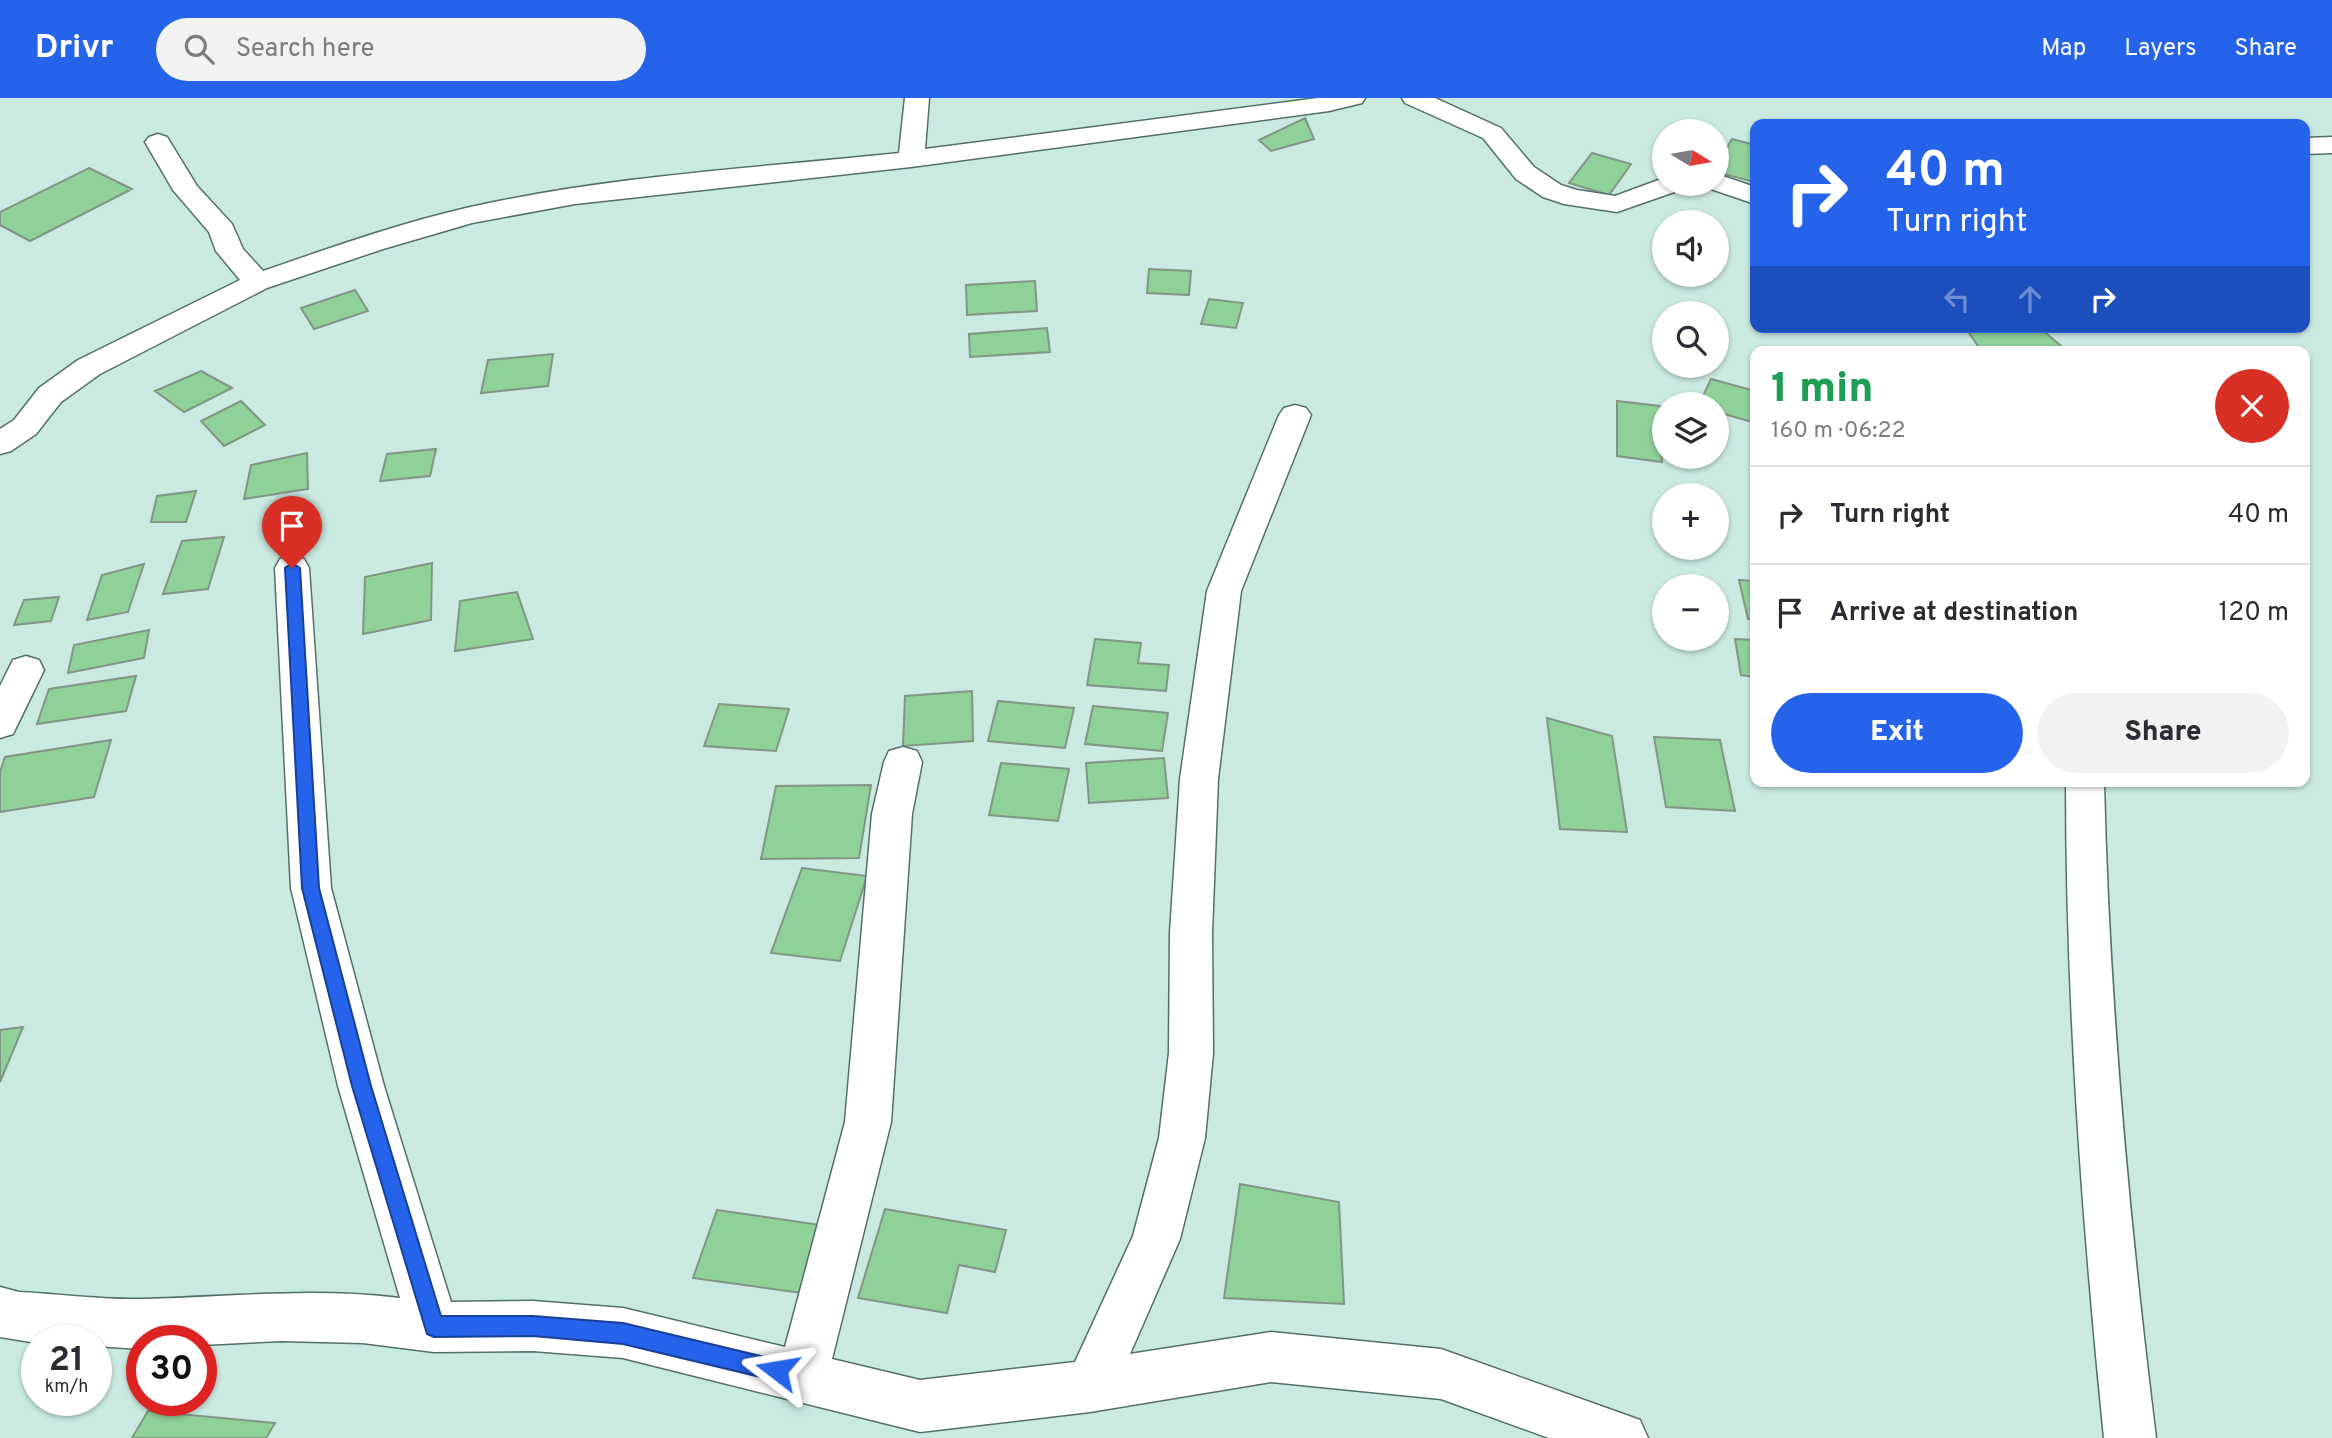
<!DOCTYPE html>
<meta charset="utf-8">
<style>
:root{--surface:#fff;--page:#f2f2f3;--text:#2b2b33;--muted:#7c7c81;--line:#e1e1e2;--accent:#2563eb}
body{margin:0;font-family:Overpass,sans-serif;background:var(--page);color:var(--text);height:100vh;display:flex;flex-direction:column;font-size:26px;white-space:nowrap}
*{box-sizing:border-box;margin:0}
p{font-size:23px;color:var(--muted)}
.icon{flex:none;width:38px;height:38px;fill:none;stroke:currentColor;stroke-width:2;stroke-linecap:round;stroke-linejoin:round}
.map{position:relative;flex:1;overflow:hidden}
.sheet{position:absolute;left:1750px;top:248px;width:560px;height:441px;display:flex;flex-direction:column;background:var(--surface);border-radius:14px;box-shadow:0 2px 5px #0004}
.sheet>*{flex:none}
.banner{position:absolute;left:1750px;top:21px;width:560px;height:214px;border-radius:14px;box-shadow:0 2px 5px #0004;background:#2563eb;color:#fff;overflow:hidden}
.needle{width:46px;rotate:101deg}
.tools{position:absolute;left:1652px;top:21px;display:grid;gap:14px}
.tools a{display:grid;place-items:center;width:77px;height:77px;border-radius:50%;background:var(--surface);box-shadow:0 2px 5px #0004;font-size:35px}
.speed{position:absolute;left:21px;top:1227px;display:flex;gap:14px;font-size:35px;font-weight:700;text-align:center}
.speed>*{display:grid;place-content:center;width:91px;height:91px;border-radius:50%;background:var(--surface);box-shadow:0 2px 5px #0004;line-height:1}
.speed small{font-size:18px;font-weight:400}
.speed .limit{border:10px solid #d22;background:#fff;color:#111}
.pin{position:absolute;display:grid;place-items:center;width:60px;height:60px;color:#fff;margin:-72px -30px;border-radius:50% 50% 50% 0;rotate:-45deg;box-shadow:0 0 7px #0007}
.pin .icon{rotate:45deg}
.me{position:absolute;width:77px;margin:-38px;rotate:284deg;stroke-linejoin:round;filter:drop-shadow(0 0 5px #0008)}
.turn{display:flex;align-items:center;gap:24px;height:147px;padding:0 21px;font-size:32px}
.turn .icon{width:91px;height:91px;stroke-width:2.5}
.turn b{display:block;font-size:49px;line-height:60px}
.lanes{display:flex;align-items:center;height:66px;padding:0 21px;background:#0003;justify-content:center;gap:35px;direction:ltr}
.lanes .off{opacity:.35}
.round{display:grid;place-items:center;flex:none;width:74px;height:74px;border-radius:37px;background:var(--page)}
.head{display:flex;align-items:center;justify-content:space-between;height:119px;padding:0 21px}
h1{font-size:42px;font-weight:800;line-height:52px;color:#1e9e55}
.cta{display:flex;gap:14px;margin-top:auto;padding:14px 21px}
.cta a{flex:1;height:80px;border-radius:42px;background:var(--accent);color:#fff;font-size:28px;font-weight:800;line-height:80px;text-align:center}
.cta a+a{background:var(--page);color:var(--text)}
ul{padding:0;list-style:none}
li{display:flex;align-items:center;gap:21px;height:98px;padding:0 21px;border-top:2px solid var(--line)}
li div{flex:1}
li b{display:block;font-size:26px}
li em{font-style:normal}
header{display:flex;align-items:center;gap:42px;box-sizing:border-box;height:98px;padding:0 35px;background:var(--accent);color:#fff}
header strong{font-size:33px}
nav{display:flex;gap:38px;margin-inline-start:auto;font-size:24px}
.search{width:490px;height:63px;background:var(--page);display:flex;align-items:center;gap:18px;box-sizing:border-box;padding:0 24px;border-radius:38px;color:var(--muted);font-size:26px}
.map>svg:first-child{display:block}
.building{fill:#90d099;stroke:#829684;stroke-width:2}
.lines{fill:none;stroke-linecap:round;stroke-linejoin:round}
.street-casing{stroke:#537069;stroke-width:3}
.street{fill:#fff;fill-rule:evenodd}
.route{fill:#2563eb;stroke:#184099;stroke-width:2}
</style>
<header>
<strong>Drivr</strong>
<div class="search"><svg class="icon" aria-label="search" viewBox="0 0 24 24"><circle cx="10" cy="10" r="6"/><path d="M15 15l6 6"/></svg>Search here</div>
<nav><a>Map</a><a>Layers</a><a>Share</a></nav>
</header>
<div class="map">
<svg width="2332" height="1340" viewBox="0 0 2332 1340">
<rect width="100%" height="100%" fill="#c9e9e1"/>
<path class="building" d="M1305,20L1314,41L1271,53L1259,42Z
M1732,41L1755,47L1754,84L1717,74V67Z
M1592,55L1631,66L1609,97L1569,85Z
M89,70L132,91L30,143L0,127V114Z
M1149,171L1191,173L1189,197L1147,195Z
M1035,183L1037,213L967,217L966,187Z
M355,192L368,213L314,231L301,210Z
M1209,201L1243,205L1236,230L1201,226Z
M2039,229L2068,254H1982L1967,232Z
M1047,230L1050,254L970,259L969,236Z
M553,256L548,288L481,295L488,262Z
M201,273L232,290L184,314L155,293Z
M1711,281L1755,293V325L1717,314V306H1699Z
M241,303L265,327L224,348L201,323Z
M1617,303L1660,308L1662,364L1617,358Z
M436,351L430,378L380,383L387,356Z
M307,355L308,391L244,401L251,367Z
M196,393L186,424H151L157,398Z
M224,439L208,491L163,496L182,443Z
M432,465L431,522L363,536L365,479Z
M144,466L128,514L87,522L102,477Z
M1739,482L1755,483V521H1748Z
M517,494L533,541L455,553L460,503Z
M59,499L51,523L14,527L24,502Z
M149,532L144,560L68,575L74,547Z
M1095,541L1141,545L1138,565L1169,567L1166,593L1087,587Z
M1735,541L1755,542V579L1741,577Z
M136,578L126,613L37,626L49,591Z
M972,593L973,643L903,648L905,598Z
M998,603L1074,610L1065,650L988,643Z
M719,606L789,611L776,653L704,648Z
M1093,608L1168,615L1162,653L1085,646Z
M1547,620L1612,638L1627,734L1560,731Z
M1654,639L1720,642L1735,713L1666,709Z
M111,642L94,699L0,714V674L5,659Z
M1164,660L1168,700L1089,705L1086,665Z
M1001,665L1069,671L1058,723L989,717Z
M871,687L859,760L761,761L776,688Z
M802,770L867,778L840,863L771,855Z
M23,929L0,984V932Z
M1240,1086L1339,1104L1344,1206L1224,1200Z
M885,1111L1006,1132L995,1174L959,1167L947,1215L858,1200Z
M717,1112L820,1127L801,1195L693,1180Z
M148,1313L275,1325L266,1340H132Z"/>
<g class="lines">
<defs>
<path id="street" d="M905,0H929L925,51L1318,0H1365L1362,5L1329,13L911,69L575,106L472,125L383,151L267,190L100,276L61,304L36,336L11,353L0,356V331L14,322L39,290L78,262L240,182L216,153L209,134L173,92L145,44L149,39L158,36L167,39L197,88L232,126L243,151L263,173C330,150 397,126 466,110C606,78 756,70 899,55Z
M1402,0H1435L1501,30L1534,69L1561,87L1577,92L1615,98L1664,80V86H1684L1680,92L1617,114L1564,106L1543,99L1516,81L1483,40L1405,5Z
M2332,39V55L2305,56V40Z
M1717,76L1755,89V106L1708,90L1705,86H1717Z
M1295,307L1306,310L1311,317L1241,493L1218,681L1212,835L1213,955L1205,1040L1180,1141L1130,1256L1271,1234L1441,1251L1640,1322L1648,1340H1549L1441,1301L1271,1284L1090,1314L920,1334L623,1260L533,1253L434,1254L363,1245L281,1243L201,1247V1242H142L140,1251L96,1248V1242H37V1245L0,1239V1189L19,1194C60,1196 102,1202 143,1201C229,1199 314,1189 400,1200L338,988L291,790L275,470L280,461L292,458L304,461L309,470L331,790L384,988L451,1204L533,1203L623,1210L785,1249L845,1024L872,716L884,664L889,653L903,649L917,653L922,664L912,716L891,1024L832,1261L920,1282L1075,1264L1133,1138L1159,1040L1169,955L1170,835L1180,681L1207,493L1279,317L1284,310Z
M26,558L39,562L44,572L13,636L0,640V588L13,562Z
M2066,684H2104C2109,904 2129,1122 2156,1340H2104C2082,1122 2066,904 2066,684Z"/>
</defs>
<use href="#street" class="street-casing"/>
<use href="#street" class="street"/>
</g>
<path class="route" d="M292,465L300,470L319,790L371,988L441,1218H533L623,1225L777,1262L784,1265L787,1272L784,1280L777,1283L623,1246L533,1238L434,1239L427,1236L352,988L302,790L285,470Z"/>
</svg>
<div class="tools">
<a><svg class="needle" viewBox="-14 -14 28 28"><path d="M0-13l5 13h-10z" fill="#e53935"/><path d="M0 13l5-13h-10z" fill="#7c7c81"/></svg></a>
<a><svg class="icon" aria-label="sound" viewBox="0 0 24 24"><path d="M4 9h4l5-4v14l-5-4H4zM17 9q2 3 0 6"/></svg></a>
<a><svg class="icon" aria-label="search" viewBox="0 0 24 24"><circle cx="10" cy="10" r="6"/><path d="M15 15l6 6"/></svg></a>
<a><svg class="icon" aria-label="layers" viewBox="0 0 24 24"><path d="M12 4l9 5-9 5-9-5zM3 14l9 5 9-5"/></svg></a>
<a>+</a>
<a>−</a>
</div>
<div class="speed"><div>21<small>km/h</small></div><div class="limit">30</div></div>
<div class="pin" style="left:292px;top:470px;background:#d93025"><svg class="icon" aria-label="arrive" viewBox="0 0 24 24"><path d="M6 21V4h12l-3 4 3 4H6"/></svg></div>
<svg class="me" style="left:777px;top:1272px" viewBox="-20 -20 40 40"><path d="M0-17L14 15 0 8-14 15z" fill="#2563eb" stroke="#fff" stroke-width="4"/></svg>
<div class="banner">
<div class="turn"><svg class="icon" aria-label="right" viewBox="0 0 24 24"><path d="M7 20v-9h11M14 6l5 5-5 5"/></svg><div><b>40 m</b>Turn right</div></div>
<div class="lanes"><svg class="icon off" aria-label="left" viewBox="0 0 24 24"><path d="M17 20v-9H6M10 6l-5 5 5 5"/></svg><svg class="icon off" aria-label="ahead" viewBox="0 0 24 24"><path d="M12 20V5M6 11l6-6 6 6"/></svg><svg class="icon" aria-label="right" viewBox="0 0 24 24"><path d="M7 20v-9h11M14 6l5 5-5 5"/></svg></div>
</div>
<section class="sheet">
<div class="head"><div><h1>1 min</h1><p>160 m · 06:22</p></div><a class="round" style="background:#d93025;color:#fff"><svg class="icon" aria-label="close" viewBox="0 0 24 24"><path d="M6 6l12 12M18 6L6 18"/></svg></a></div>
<ul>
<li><svg class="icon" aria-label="right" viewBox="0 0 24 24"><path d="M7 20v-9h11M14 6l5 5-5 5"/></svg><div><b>Turn right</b></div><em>40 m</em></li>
<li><svg class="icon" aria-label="arrive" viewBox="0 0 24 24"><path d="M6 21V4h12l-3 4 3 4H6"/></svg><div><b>Arrive at destination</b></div><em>120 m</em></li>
</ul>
<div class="cta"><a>Exit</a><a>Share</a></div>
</section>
</div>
